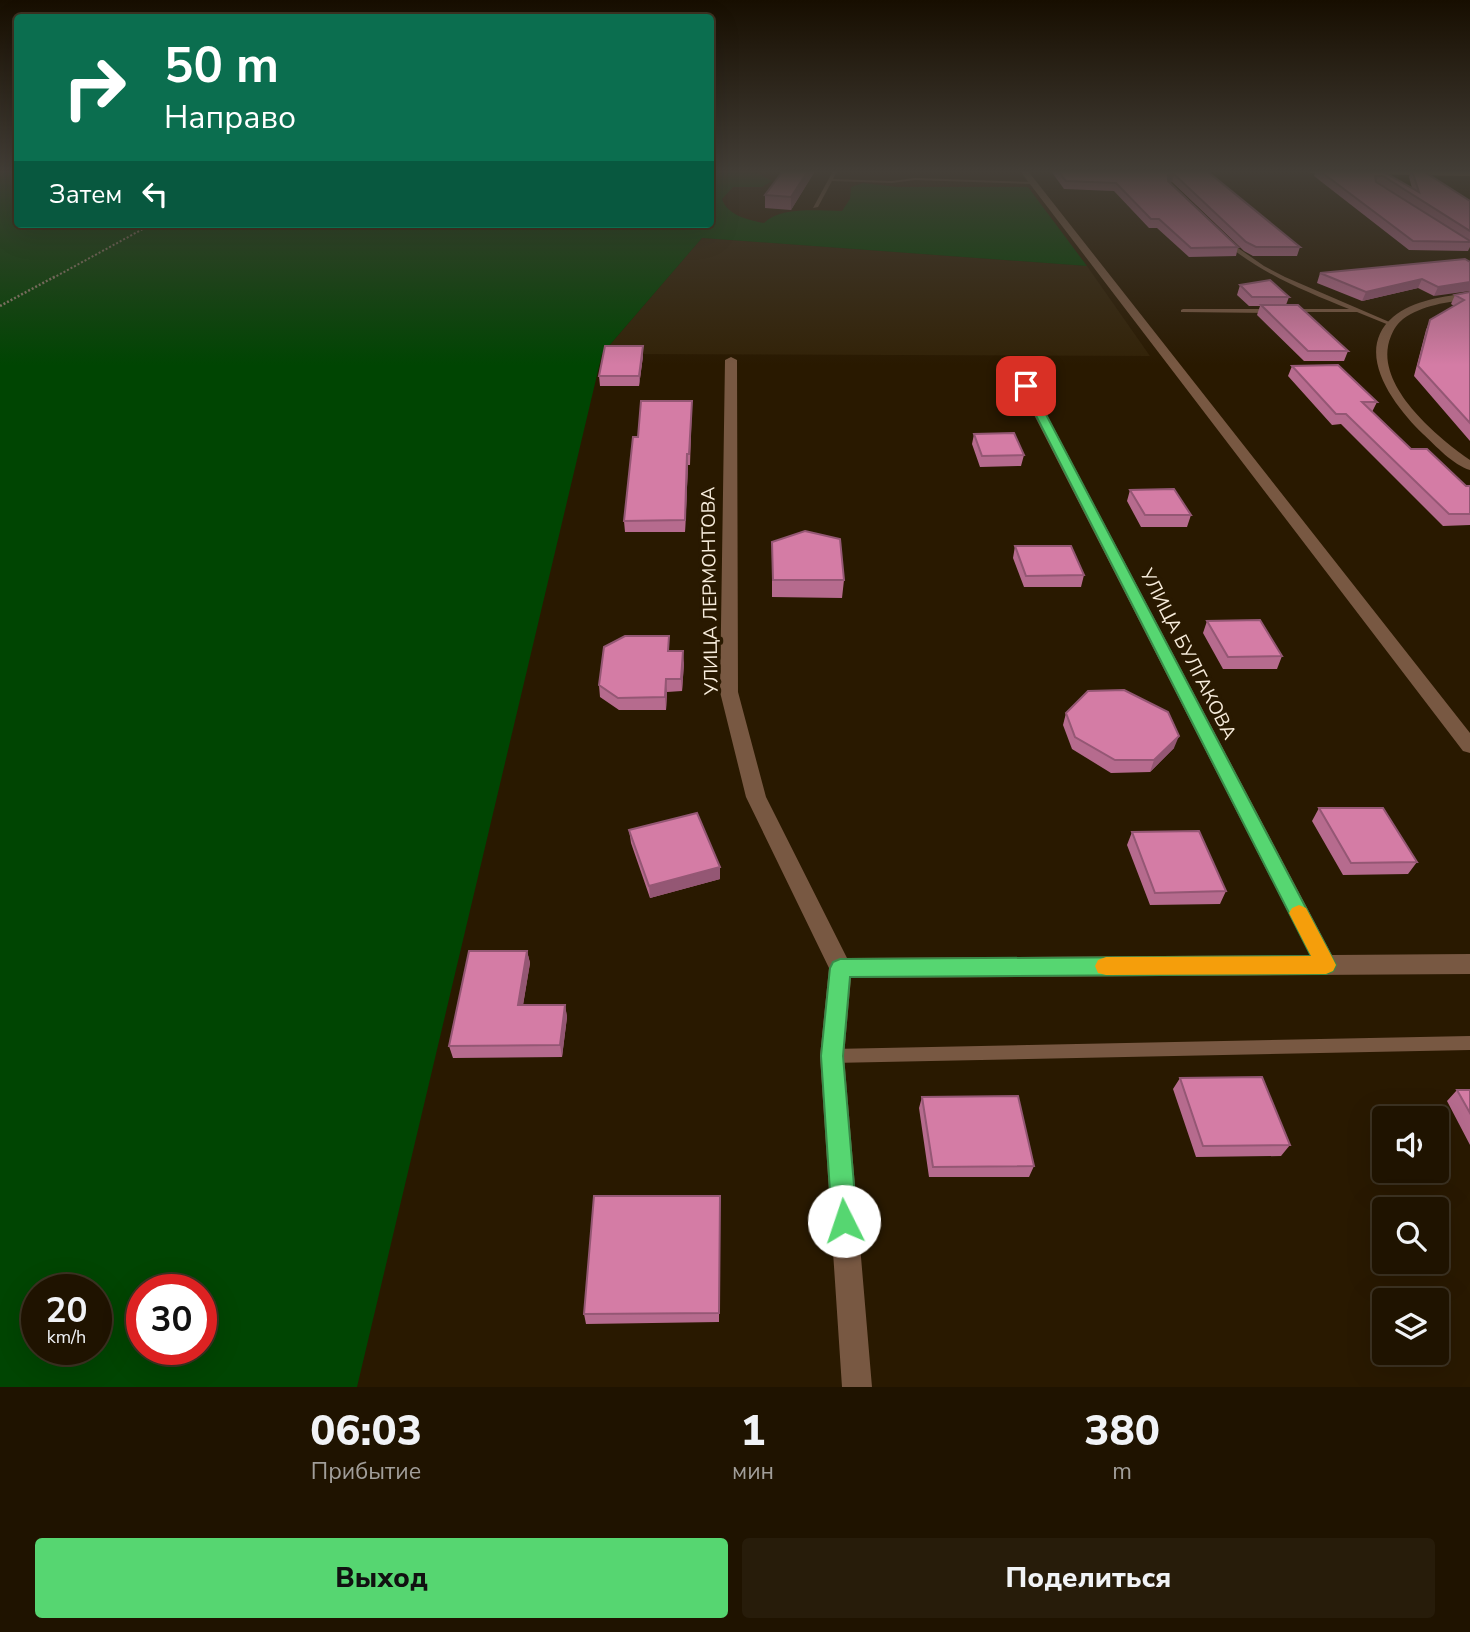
<!DOCTYPE html>
<html lang="ru">
<meta charset="utf-8">
<style>
:root{--surface:#1f1300;--page:#271c0a;--text:#f1f3f6;--muted:#a19e99;--line:#3c3222;--accent:#56d671}
body{margin:0;font-family:"Nunito Sans",sans-serif;background:var(--page);color:var(--text);height:100vh;display:flex;flex-direction:column;font-size:26px;white-space:nowrap}
*{box-sizing:border-box;margin:0}
p{font-size:23px;color:var(--muted)}
.icon{flex:none;width:38px;height:38px;fill:none;stroke:currentColor;stroke-width:2;stroke-linecap:round;stroke-linejoin:round}
.map{position:relative;height:1387px;overflow:hidden}
.drawer{display:flex;flex-direction:column;background:var(--surface);flex:1}
.drawer>*{flex:none}
.hud{position:absolute;left:14px;top:14px;width:700px;height:214px;border-radius:7px;box-shadow:0 7px 28px #0002,0 0 0 2px var(--line);background:#0b6e4f;color:#fff;overflow:hidden}
.buttons{position:absolute;left:1372px;top:1106px;display:grid;gap:14px}
.buttons a{display:grid;place-items:center;width:77px;height:77px;border-radius:7px;background:var(--surface);box-shadow:0 7px 28px #0002,0 0 0 2px var(--line);font-size:35px}
.speed{position:absolute;left:21px;top:1274px;display:flex;gap:14px;font-size:35px;font-weight:700;text-align:center}
.speed>*{display:grid;place-content:center;width:91px;height:91px;border-radius:50%;background:var(--surface);box-shadow:0 7px 28px #0002,0 0 0 2px var(--line);line-height:1}
.speed small{font-size:18px;font-weight:400}
.speed .limit{border:10px solid #d22;background:#fff;color:#111}
.pin{position:absolute;display:grid;place-items:center;width:60px;height:60px;color:#fff;margin:-30px;border-radius:14px;box-shadow:0 4px 10px #0006}
.me{position:absolute;width:77px;margin:-38px;rotate:356deg;stroke-linejoin:round;filter:drop-shadow(0 0 5px #0008)}
.turn{display:flex;align-items:center;gap:24px;height:147px;padding:0 35px;font-size:32px}
.turn .icon{width:91px;height:91px;stroke-width:2.5}
.turn b{display:block;font-size:49px;line-height:60px}
.then{display:flex;align-items:center;height:66px;padding:0 35px;background:#0003;gap:14px;font-size:26px}
.eta{display:flex;justify-content:space-evenly;align-items:center;height:119px;text-align:center}
.eta b{font-size:42px;font-weight:800;line-height:49px}
.action{display:flex;gap:14px;margin-top:auto;padding:14px 35px}
.action a{flex:1;height:80px;border-radius:7px;background:var(--accent);color:#111;font-size:28px;font-weight:800;line-height:80px;text-align:center}
.action a+a{background:var(--page);color:var(--text)}
.map>svg:first-child{display:block}
.built{fill:#322207}
.green{fill:#004502;fill-rule:evenodd}
.lines{fill:none;stroke-linecap:round;stroke-linejoin:round}
.path-far1{stroke:#958773;stroke-width:2;stroke-dasharray:2 2;stroke-linecap:butt}
.path{stroke:#958773;stroke-width:2.5;stroke-dasharray:2 2;stroke-linecap:butt}
.lane{fill:#785842;fill-rule:evenodd}
.street{fill:#785842;fill-rule:evenodd}
.secondary{fill:#ac7a55;fill-rule:evenodd}
.wall{fill:#b66b8e}
.shaded-wall{fill:#945774}
.building{fill:#d47ca5;stroke:#945774;stroke-width:2}
.route{fill:#56d671;stroke:#388b49;stroke-width:2}
.slow{fill:#f59e0b}
.labels{text-anchor:middle;dominant-baseline:central;stroke-width:7;stroke-linejoin:round;paint-order:stroke}
.street-label{font-size:19px;fill:#f7ecdb;stroke:#291900}
</style>
<div class="map">
<svg width="1470" height="1387" viewBox="0 0 1470 1387">
<rect width="100%" height="100%" fill="#291900"/>
<path class="built" d="M702,238L1087,266L1150,356L602,354Z"/>
<path class="green" d="M0,171H17L18,224H710L711,171H753L772,181L762,187H733L722,199C727,215 748,220 764,223C781,206 819,211 842,211L850,199L851,187L863,183L898,187H1028L1087,266L702,238L602,354L357,1387H0ZM37,1290H96V1349H37ZM142,1290H201V1349H142Z"/>
<g class="lines">
<path class="path-far1" d="M53,278L152,224"/>
<path class="path" d="M0,306L56,276"/>
<path class="lane" d="M833,171H837L833,179L892,181L915,178L1033,182L1035,183L1033,184L915,180L892,183L832,181L818,207L813,208Z
M1228,241L1264,266L1285,277L1394,324L1389,325L1357,312H1289V310L1291,309H1349C1306,292 1263,274 1226,244L1225,243Z
M1183,309H1271L1274,311L1271,313L1181,312V310Z
M1470,1036V1050L832,1063L827,1061L825,1056L827,1051L832,1049Z"/>
<path class="street" d="M1020,171H1028L1470,733V753L1463,751Z
M1470,293V299C1448,302 1422,305 1403,319C1397,324 1394,329 1391,336C1371,383 1437,437 1470,460V470C1453,465 1436,446 1423,434C1395,407 1352,352 1393,317C1413,300 1445,296 1470,293Z
M731,357L737,360L738,692L766,797L847,958L1310,955L1007,362L1013,359L1019,362L1332,955L1470,954V974L851,978L844,1056L872,1387H842L820,1056L829,968L746,797L720,692L725,360Z"/>
<path class="secondary" d="M1307,171L1470,172V176L1311,173Z"/>
</g>
<path class="wall" d="M783,171H815L791,210L765,208V195Z
M1051,171H1207L1300,247L1297,256H1253L1244,251L1172,182L1170,183L1238,247L1236,256L1189,257L1157,228H1149L1114,191L1064,189Z
M1316,171H1382L1412,188L1409,177L1411,171H1423L1470,201V247L1468,251L1409,250L1314,176Z
M1465,259L1434,296L1418,288L1362,301L1317,283L1320,273Z
M1240,285L1289,297L1286,305L1348,351L1344,361H1304L1257,315L1260,306H1249L1237,295Z
M1470,292V441L1414,376L1426,330L1430,320L1454,306L1451,304L1455,295Z
M643,346V356L639,386H600L599,376Z
M1292,366L1377,402L1372,412L1411,449L1466,486H1470V525L1443,526L1341,424L1332,425L1288,376Z
M692,401L690,465H688L685,532H625L624,521L638,437Z
M974,434L1024,455L1021,466L980,467L972,444Z
M1130,490L1191,515L1187,527H1141L1127,501Z
M772,542L844,580L842,598L772,597Z
M1015,546L1084,575L1081,587H1024L1013,558Z
M1207,621L1282,656L1277,669H1223L1203,633Z
M670,651L684,663L682,691L667,692L666,710H619L600,697L599,685Z
M1066,713L1174,748L1150,772L1111,773L1072,749L1063,725Z
M1319,808L1417,862L1408,874L1343,875L1312,821Z
M629,830L720,867V879L650,898L631,843Z
M1132,832L1226,891L1220,904L1150,905L1127,845Z
M527,951L530,963L523,1005H565L567,1017L562,1057L453,1058L449,1046Z
M1180,1078L1290,1145L1281,1156L1196,1157L1173,1089Z
M1457,1090H1470V1145L1447,1101Z
M922,1097L1034,1166L1029,1177H929L919,1108Z
M720,1196L719,1322L586,1324L584,1314Z"/>
<path class="shaded-wall" d="M808,171H815L791,210V197Z
M1174,174L1172,182L1166,183L1168,175Z
M1422,279L1418,288L1362,301L1366,292Z
M1470,282V291L1434,296L1438,287Z
M643,346V356L639,386V376Z
M687,454L688,465L685,532V520Z
M683,651L684,663L682,691L681,679Z
M666,679L667,692L666,710L665,697Z
M1179,736L1174,748L1150,772L1154,760Z
M720,867V879L650,898L649,886Z
M527,951L530,963L521,1017L518,1005Z
M565,1005L567,1017L562,1057L560,1045Z"/>
<path class="building" d="M783,171H808L791,197L765,195Z
M1058,171H1207L1300,247H1256L1246,242L1174,174L1168,175V181L1238,247L1191,248L1159,219H1151L1116,183L1066,181Z
M1320,171H1382L1419,192L1412,171H1423L1470,201V231L1383,176H1375L1376,182L1470,241V242L1413,241Z
M1465,259L1470,262V282L1438,287L1422,279L1366,292L1320,273Z
M1270,280L1289,297H1252L1240,285Z
M1470,292V423L1418,366L1430,320L1464,300L1455,295Z
M1261,305H1298L1348,351H1308Z
M605,346H643L639,376H599Z
M1338,365L1377,402H1362L1411,449H1427L1466,486H1470V514H1449L1346,414H1336L1292,366Z
M641,401H692L689,454H687L685,520L624,521L633,437H638Z
M1014,433L1024,455L982,456L974,434Z
M1174,489L1191,515H1145L1130,490Z
M805,531L840,539L844,580H773L772,542Z
M1015,546H1071L1084,575L1026,576Z
M1260,620L1282,656L1228,657L1207,621Z
M625,636H669L668,651H683L681,679H666L665,697L618,698L599,685L604,647Z
M1124,690L1168,712L1179,736L1154,760H1115L1075,737L1066,713L1088,691Z
M1319,808H1383L1417,862L1351,863Z
M697,813L720,867L649,886L629,830Z
M1199,831L1226,891L1155,893L1132,832Z
M469,951H527L518,1005H565L560,1045L449,1046Z
M1262,1077L1290,1145L1203,1146L1180,1078Z
M1457,1090H1470V1113Z
M1018,1096L1034,1166L933,1167L922,1097Z
M594,1196H720L719,1313L584,1314Z"/>
<linearGradient id="sky" x2="0" y2="1"><stop stop-color="#170e00"/><stop offset="0.47" stop-color="#433e37"/><stop offset="1" stop-color="#433e37" stop-opacity="0"/></linearGradient>
<rect width="1470" height="365" fill="url(#sky)"/>
<path class="route" d="M1026,382L1031,386L1336,965L1333,971L1326,974L850,977L843,1056L857,1221L853,1230L844,1234L836,1230L832,1221L821,1056L830,968L833,962L840,959L1311,956L1021,386Z"/>
<path class="slow" d="M1299,905L1306,908L1333,959L1336,965L1333,971L1326,974L1106,975L1098,973L1095,966L1098,960L1106,957L1311,956L1289,913L1292,908Z"/>
<g class="labels">
<g class="street-label">
<text transform="translate(710 591) rotate(-91)">УЛИЦА ЛЕРМОНТОВА</text>
<text transform="translate(1188 654) rotate(63)">УЛИЦА БУЛГАКОВА</text>
</g>
</g>
</svg>
<div class="buttons">
<a><svg class="icon" aria-label="sound" viewBox="0 0 24 24"><path d="M4 9h4l5-4v14l-5-4H4zM17 9q2 3 0 6"/></svg></a>
<a><svg class="icon" aria-label="search" viewBox="0 0 24 24"><circle cx="10" cy="10" r="6"/><path d="M15 15l6 6"/></svg></a>
<a><svg class="icon" aria-label="layers" viewBox="0 0 24 24"><path d="M12 4l9 5-9 5-9-5zM3 14l9 5 9-5"/></svg></a>
</div>
<div class="speed"><div>20<small>km/h</small></div><div class="limit">30</div></div>
<div class="pin" style="left:1026px;top:386px;background:#d93025"><svg class="icon" aria-label="arrive" viewBox="0 0 24 24"><path d="M6 21V4h12l-3 4 3 4H6"/></svg></div>
<svg class="me" style="left:844px;top:1221px" viewBox="-20 -20 40 40"><circle r="19" fill="#fff"/><path d="M0-13L10 11 0 6-10 11z" fill="#56d671"/></svg>
<div class="hud">
<div class="turn"><svg class="icon" aria-label="right" viewBox="0 0 24 24"><path d="M7 20v-9h11M14 6l5 5-5 5"/></svg><div><b>50 m</b>Направо</div></div>
<div class="then">Затем<svg class="icon" aria-label="left" viewBox="0 0 24 24"><path d="M17 20v-9H6M10 6l-5 5 5 5"/></svg></div>
</div>
</div>
<section class="drawer">
<div class="eta">
<div><b>06:03</b><p>Прибытие</p></div>
<div><b>1</b><p>мин</p></div>
<div><b>380</b><p>m</p></div>
</div>
<div class="action"><a>Выход</a><a>Поделиться</a></div>
</section>
